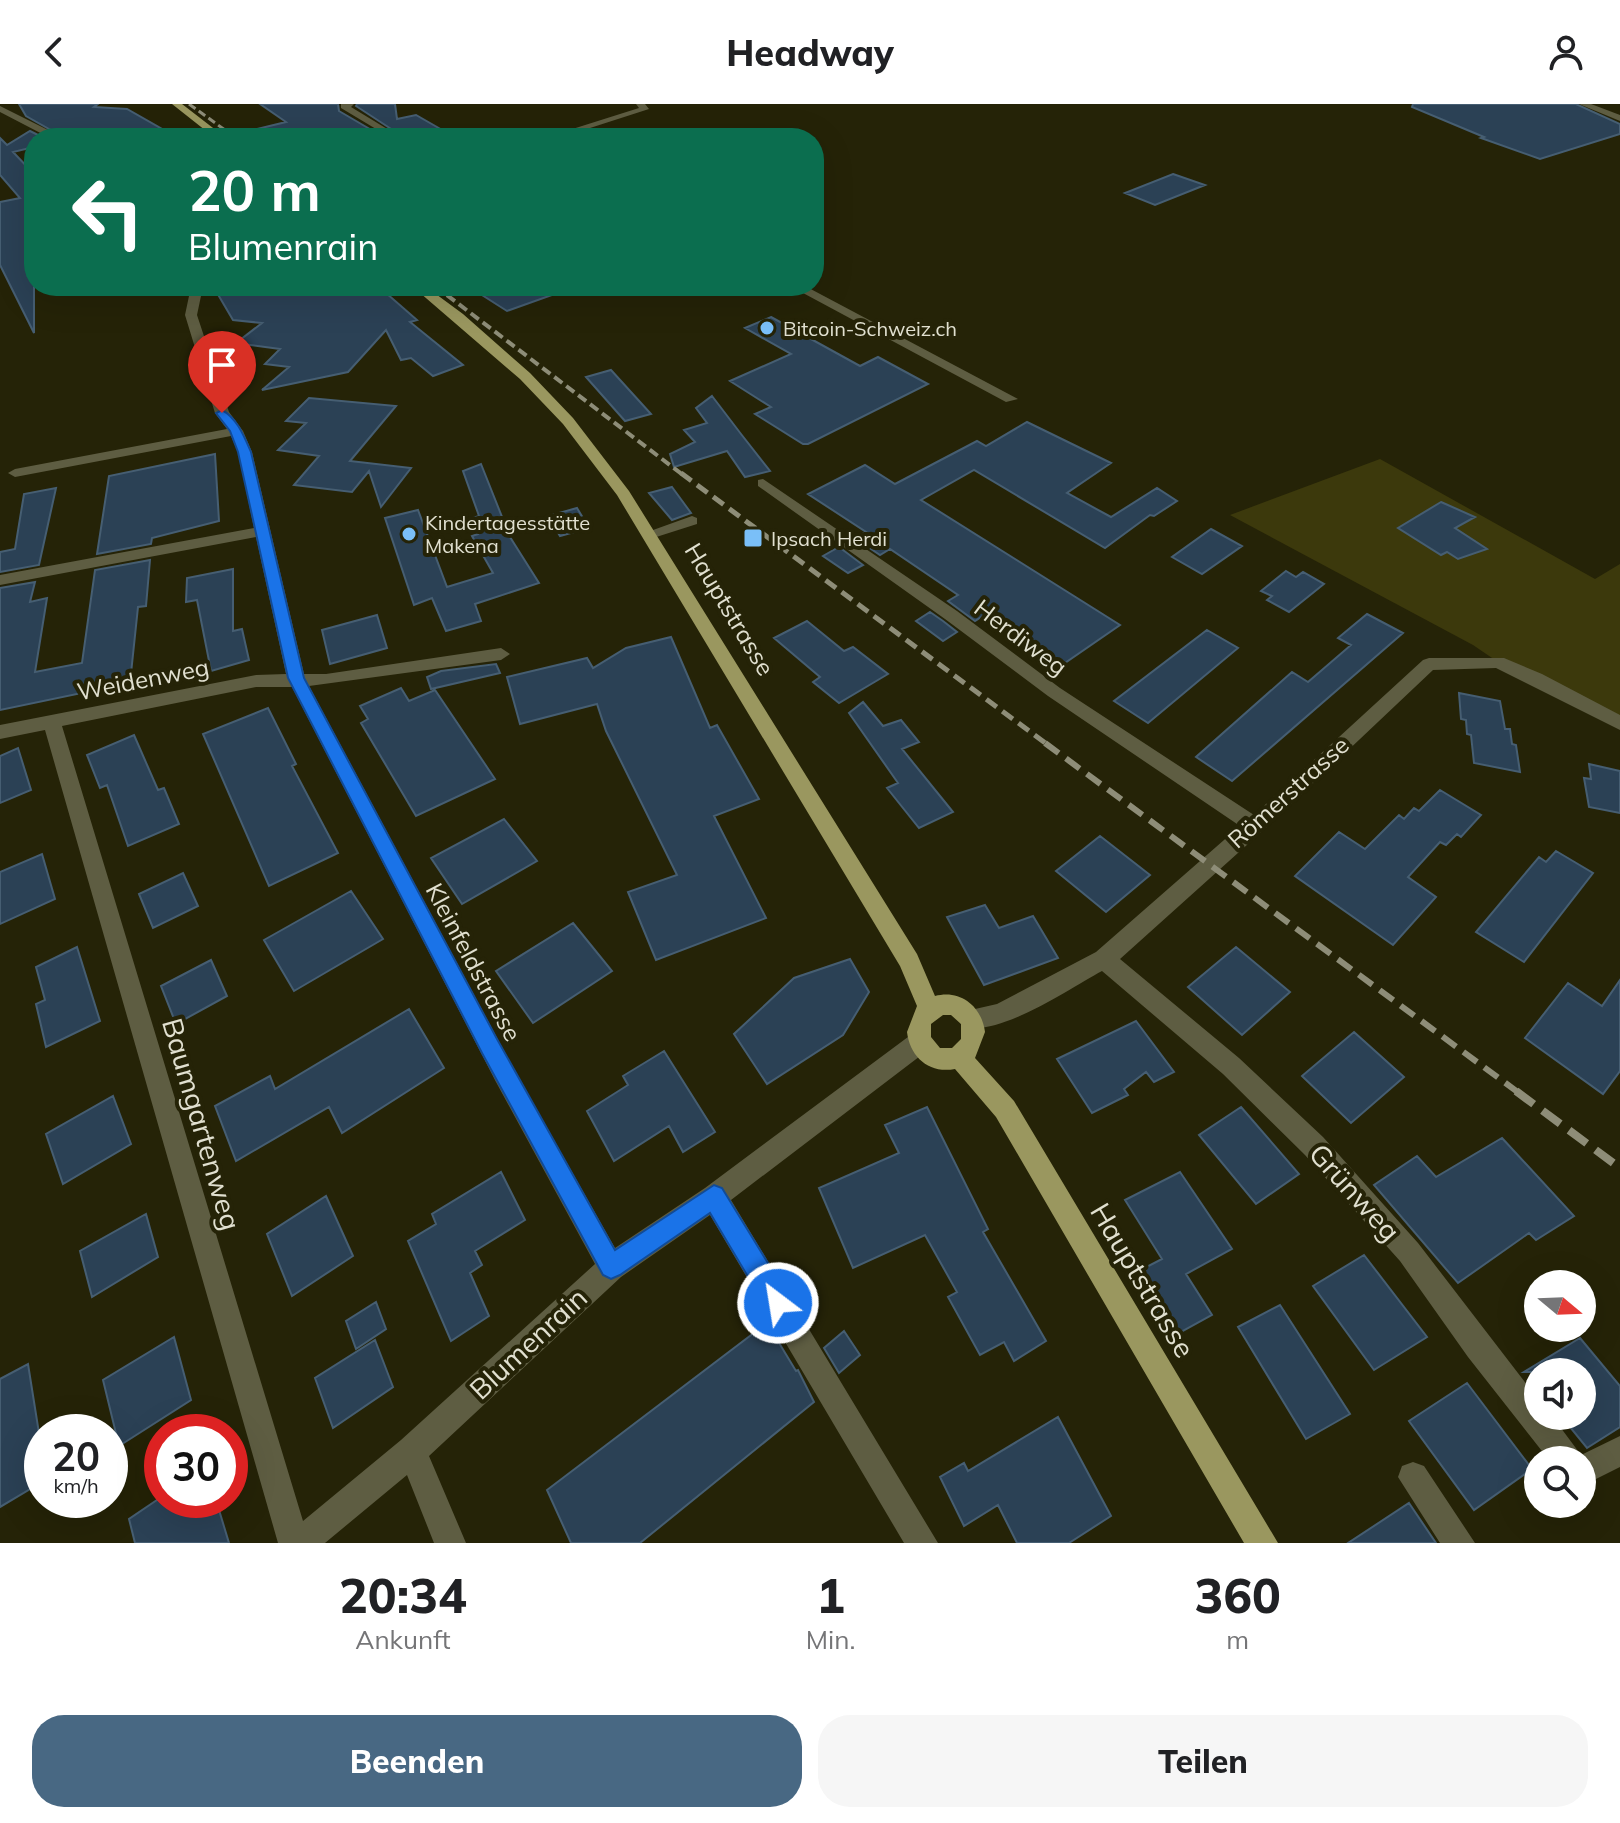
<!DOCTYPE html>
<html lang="de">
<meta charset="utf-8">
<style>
:root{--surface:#fff;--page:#f6f6f6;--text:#202124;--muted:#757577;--accent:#486883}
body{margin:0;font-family:Mulish,sans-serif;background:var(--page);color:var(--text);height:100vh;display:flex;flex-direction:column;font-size:30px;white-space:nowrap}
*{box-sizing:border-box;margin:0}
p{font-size:26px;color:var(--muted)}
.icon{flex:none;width:44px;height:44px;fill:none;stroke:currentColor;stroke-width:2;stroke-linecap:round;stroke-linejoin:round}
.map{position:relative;height:1439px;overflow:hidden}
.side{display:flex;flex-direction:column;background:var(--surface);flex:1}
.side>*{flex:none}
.top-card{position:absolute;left:24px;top:24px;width:800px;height:168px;border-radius:32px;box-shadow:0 8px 32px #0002;background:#0b6e4f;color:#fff;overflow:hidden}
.needle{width:52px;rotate:109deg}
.fabs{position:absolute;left:1524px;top:1166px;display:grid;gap:16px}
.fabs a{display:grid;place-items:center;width:72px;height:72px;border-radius:50%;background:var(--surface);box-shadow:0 8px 32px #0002;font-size:40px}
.speed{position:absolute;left:24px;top:1310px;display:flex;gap:16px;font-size:40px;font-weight:700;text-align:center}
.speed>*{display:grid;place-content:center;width:104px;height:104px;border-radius:50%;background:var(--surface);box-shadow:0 8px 32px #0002;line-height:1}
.speed small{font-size:20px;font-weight:400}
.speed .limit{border:12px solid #d22;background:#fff;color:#111}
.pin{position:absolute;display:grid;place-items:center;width:68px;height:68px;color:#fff;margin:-82px -34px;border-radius:50% 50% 50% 0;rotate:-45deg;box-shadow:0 0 8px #0007}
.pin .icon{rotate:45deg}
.me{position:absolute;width:88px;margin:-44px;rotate:329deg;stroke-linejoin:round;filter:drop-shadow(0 0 6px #0008)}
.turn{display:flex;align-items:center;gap:28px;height:168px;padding:0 32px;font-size:36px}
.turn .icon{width:104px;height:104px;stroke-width:2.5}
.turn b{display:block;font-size:56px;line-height:68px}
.eta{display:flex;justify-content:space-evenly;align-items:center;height:136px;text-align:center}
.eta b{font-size:48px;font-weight:800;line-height:56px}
.button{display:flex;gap:16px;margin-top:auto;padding:16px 32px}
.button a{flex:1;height:92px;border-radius:32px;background:var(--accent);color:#fff;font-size:32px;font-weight:800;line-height:92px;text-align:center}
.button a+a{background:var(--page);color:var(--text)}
header{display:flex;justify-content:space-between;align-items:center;height:104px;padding:0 32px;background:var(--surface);font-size:36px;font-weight:800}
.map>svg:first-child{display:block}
.green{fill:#3c390c}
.building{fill:#2b4155;stroke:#465e72;stroke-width:2}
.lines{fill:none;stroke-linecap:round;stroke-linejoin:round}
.minor{fill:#5e5d42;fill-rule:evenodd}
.major{fill:#9a975f;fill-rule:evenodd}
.rail-far4{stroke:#8e8d78;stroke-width:3;stroke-dasharray:8 4;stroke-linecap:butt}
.rail-far3{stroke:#8e8d78;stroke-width:4;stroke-dasharray:10 5;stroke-linecap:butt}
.rail-far2{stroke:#8e8d78;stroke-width:5;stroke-dasharray:13 7;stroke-linecap:butt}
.rail-far1{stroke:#8e8d78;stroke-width:6;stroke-dasharray:17 9;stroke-linecap:butt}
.rail{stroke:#8e8d78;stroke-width:8;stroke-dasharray:22 11;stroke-linecap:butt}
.route{fill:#1a73e8;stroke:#114b97;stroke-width:2}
.poi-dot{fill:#7abff8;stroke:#252307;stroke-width:3}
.labels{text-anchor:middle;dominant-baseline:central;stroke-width:8;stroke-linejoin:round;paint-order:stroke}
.far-poi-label{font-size:20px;fill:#e1e0d0;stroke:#252307;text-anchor:start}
.street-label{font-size:24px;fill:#e1e0d0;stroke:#252307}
.near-street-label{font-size:28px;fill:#e1e0d0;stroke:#252307}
</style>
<header><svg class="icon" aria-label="back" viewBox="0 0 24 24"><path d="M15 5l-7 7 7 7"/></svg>Headway<svg class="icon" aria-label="person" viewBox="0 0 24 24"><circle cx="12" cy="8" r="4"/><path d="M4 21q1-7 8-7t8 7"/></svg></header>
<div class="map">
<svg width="1620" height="1439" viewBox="0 0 1620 1439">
<rect width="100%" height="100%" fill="#252307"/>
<path class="green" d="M1380,355L1595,475L1620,460V619L1498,558L1473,541L1230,411Z"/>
<path class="building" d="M19,0H98L94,3L127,5L162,25L127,34H65L26,12Z
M260,0H338L339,7L385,34H258L257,25L286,18Z
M357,0H395L397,15L416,11L456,34H405L356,2Z
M1413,0H1576L1620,20V30L1540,55L1481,34L1484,33L1412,3Z
M30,27L44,34H34V43L13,48L34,70V229L0,161V98L20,94L0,71V34L7,41Z
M1173,70L1205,81L1155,101L1125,89Z
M213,182H378L417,216L410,218L463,261L433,272L411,254L401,256L386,226L348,268L262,286L289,263L265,260L280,245L236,239L262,219L233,216Z
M507,182H568L569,185L507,207L482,191Z
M771,213L860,262L878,253L928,280L808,340H803L755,310L771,303L730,277L791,250L745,224Z
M611,266L651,310L625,317L586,273Z
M712,292L741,330L770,367L745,373L727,347L674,363L670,350L695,338L684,326L707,319L696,304Z
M309,294L396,302L350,357L411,364L381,403L369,367L352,388L294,381L319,352L278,346L306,319L286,317Z
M1027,318L1111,359L1067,389L1111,413L1157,384L1177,397L1154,412L1150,411L1105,444L974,366L921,396L1120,521L1062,561L986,510L975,517L948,497L958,491L890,445L880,451L855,434L866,428L808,390L865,361L895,380L977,337L986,342Z
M215,350L219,417L152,434L151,440L97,450L109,372Z
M481,360L510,433L539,479L475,500L481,517L446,527L432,494L414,501L385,414L418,406L447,483L493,469L472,432L478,430L473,414L479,412L463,367Z
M672,383L691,409L672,416L649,389Z
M56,384L39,461L0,468V448L15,445L24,390Z
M1441,398L1475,413L1455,424L1487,445L1458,455L1447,448L1441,451L1398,424Z
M577,404L589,424L560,432L548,412Z
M1211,425L1242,442L1202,470L1172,453Z
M839,443L863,461L848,469L823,452Z
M150,456L146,502L138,503L130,579L0,606V484L35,478L30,498L47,494L35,568L82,559L95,466Z
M233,465V527L242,525L249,556L211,567L197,496L186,498L187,474Z
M1286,467L1296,473L1303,468L1324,480L1289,508L1267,496L1272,492L1261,487Z
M930,508L943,517L957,528L943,537L916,517Z
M1367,510L1403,529L1232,677L1196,653L1292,568L1308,578L1351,541L1338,534Z
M377,511L387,544L330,560L322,526Z
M807,517L844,547L853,543L888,570L839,599L813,578L820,573L774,534Z
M1207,526L1238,544L1148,619L1114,597Z
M671,533L710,624L717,621L759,695L714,712L766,814L656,856L628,788L677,771L606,627L597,600L520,620L507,573L587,554L593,564L626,544Z
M496,560L500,569L431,585L427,573L441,567Z
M401,584L409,597L435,586L495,675L416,712L361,619L368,615L360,602Z
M1459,589L1500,597L1505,625H1510L1512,640L1516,641L1520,668L1474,659L1471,631L1467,630L1466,616L1461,615Z
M863,598L883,622L901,616L919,638L902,645L953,708L919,724L887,684L898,679L849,609Z
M268,604L296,660L292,662L338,749L269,782L203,630Z
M134,631L158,686L164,684L179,720L128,742L107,681L100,684L87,651Z
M18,644L31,686L0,699V652Z
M1589,660L1620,667V709L1589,703L1584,674L1591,675Z
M1440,686L1481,711L1461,733L1457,730L1446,741L1440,738L1408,773L1436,793L1393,841L1295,772L1339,728L1365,745L1399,711L1404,715L1414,704L1419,707Z
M504,715L537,757L462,800L431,754Z
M1100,732L1150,771L1106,808L1056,767Z
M1556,747L1593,769L1524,858L1476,828L1539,753L1546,758Z
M42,750L55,795L0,820V768Z
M183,769L198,802L153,824L139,790Z
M351,787L383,835L294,887L264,836Z
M985,801L999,824L1033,812L1058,854L984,881L947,813Z
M573,819L612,867L533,919L496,867Z
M77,843L100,917L46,943L36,900L45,896L36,863Z
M1236,843L1290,888L1242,931L1188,883Z
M850,855L869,888L843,931L767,980L734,930L794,874Z
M211,856L227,892L176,920L161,882Z
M1620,876V967L1603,990L1525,934L1568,879L1602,902Z
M409,905L444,964L342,1029L329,1003L236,1057L215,1002L270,972L275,985Z
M1136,917L1174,968L1154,978L1146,968L1124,985L1128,991L1092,1009L1057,955Z
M1354,928L1404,973L1351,1019L1302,972Z
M664,947L715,1028L683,1048L669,1022L614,1057L587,1007L628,981L623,972Z
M113,992L131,1040L63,1080L46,1030Z
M927,1003L988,1125L983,1128L1046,1237L1014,1257L1004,1238L980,1251L948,1193L957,1188L925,1131L853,1164L819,1084L899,1049L885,1021Z
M1241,1003L1299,1070L1256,1100L1199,1031Z
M1502,1034L1574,1112L1536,1136L1529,1129L1458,1179L1374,1081L1417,1052L1436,1073Z
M501,1068L525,1116L475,1147L482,1161L470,1169L489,1212L451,1237L408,1137L436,1120L432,1110Z
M1180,1068L1232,1145L1186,1170L1212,1211L1172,1233L1133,1170L1162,1155L1125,1096Z
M326,1092L353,1152L292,1192L267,1130Z
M146,1110L158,1153L92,1193L80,1147Z
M1364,1151L1427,1233L1374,1266L1313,1182Z
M376,1198L386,1225L356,1245L346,1217Z
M1280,1201L1350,1310L1306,1335L1238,1223Z
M767,1219L796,1267L798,1266L814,1298L640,1439H571L547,1386Z
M844,1227L860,1251L839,1269L824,1244Z
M174,1233L191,1296L119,1342L103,1276Z
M1580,1234L1620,1282V1323L1587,1344L1561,1312H1582V1268H1524Z
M375,1236L393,1283L333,1324L315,1274Z
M28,1260L42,1348V1378L0,1403V1275Z
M1467,1279L1532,1365L1474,1406L1409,1317Z
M1058,1313L1111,1412L1069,1439H1017L998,1401L964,1422L940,1373L964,1359L968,1367Z
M157,1396H216L229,1439H135L129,1415Z
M1409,1399L1436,1439H1348Z"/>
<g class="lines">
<path class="minor" d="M341,0H354L351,3L402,34H391L341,4Z
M636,0H645L649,5L559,34H544L639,4Z
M1579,0H1591L1620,11V17Z
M0,2L60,32L62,34H50L0,8Z
M183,182H195L201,192L197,211L229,308L243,327L252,348L304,570H326L501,544L510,550L501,556L309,582L512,962L615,1144L705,1084L912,930L920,927L928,930L932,938L928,946L731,1096L938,1439H904L710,1111L621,1173L429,1352L466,1439H434L407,1371L325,1439H278L45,626L0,635V621L256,571L286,570L256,433L0,481V471L254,424L238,348L231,332L15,373L8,369L15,365L227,325L215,309L185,211L189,192ZM256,583H292L496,978L595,1160L401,1336L303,1417L62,622Z
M790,182H805L1018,295L1006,298Z
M763,375L957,507L1060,584L1254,711L1423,556L1429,554H1504L1542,570L1620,611V626L1496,564L1433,566L1268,722L1120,855L1239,954L1323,1033L1418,1139L1538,1295V1312H1552L1581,1351L1620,1332V1363L1582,1382V1356H1549L1468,1253L1400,1157L1305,1051L1223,970L1102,867C1070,884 997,935 962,922L958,915L962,908L997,900L1096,848L1240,722L1048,592L945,515L758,382V376Z
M692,412L697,414V420L650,435L642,430Z
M1413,1358L1424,1362L1475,1439H1440L1398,1373L1402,1362Z"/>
<path class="major" d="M172,0H182L226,34H215Z
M412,182H425L463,210L530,269L573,314L629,387L917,850L935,892C961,885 982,903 985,928L975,954L1014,997L1278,1439H1244L996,1013L955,965C929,970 910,953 907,928L917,902L900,862L617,391L563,320L520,275ZM943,911H951L961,920V935L952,944H940L931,933V920Z"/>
<path class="rail-far4" d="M189,0L236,34"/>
<path class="rail-far3" d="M435,182L683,371"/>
<path class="rail-far2" d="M681,369L1048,641"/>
<path class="rail-far1" d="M1045,639L1519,989"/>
<path class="rail" d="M1516,987L1620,1064"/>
</g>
<path class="route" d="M222,306C237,314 244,332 251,348L304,574L497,935L615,1146L714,1081L722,1084L787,1190L790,1199L787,1208L778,1212L769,1208L710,1109L620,1171L611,1175L603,1171L482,949L288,574L238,348L230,327L216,309Z"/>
<g class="poi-dot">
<circle cx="767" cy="224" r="8"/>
<circle cx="409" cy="430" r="8"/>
<rect x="743" y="424" width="20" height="20" rx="4"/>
</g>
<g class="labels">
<g class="far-poi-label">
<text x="783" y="224">Bitcoin-Schweiz.ch</text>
<text x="425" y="418">Kindertagesstätte<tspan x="425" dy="23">Makena</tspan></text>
<text x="771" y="434">Ipsach Herdi</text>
</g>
<g class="street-label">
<text transform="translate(730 505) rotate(59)">Hauptstrasse</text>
<text transform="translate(1021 533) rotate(37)">Herdiweg</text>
<text transform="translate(143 575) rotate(-11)">Weidenweg</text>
<text transform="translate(1288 688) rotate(-42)">Römerstrasse</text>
<text transform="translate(474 858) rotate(62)">Kleinfeldstrasse</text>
</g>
<g class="near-street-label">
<text transform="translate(202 1020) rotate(74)">Baumgartenweg</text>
<text transform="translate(1355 1088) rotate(48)">Grünweg</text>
<text transform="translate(1143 1176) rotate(59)">Hauptstrasse</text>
<text transform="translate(528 1239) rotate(-43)">Blumenrain</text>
</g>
</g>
</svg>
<div class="fabs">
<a><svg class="needle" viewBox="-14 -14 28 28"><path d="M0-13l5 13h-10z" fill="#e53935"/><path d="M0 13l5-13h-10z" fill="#757577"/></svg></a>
<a><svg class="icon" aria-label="sound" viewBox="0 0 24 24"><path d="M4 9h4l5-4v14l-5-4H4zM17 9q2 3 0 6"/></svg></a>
<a><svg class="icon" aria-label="search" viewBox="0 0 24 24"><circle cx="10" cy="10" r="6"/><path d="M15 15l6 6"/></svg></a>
</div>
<div class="speed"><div>20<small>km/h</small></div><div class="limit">30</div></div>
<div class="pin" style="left:222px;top:309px;background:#d93025"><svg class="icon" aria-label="arrive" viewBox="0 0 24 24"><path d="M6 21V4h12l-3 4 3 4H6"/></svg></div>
<svg class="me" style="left:778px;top:1199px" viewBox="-20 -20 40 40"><circle r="17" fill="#1a73e8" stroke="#fff" stroke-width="3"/><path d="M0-11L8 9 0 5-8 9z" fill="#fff"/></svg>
<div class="top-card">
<div class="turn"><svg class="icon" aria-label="left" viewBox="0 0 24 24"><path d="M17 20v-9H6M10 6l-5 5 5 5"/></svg><div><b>20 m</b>Blumenrain</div></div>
</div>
</div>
<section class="side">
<div class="eta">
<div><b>20:34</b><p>Ankunft</p></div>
<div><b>1</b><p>Min.</p></div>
<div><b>360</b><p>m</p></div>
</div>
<div class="button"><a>Beenden</a><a>Teilen</a></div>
</section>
